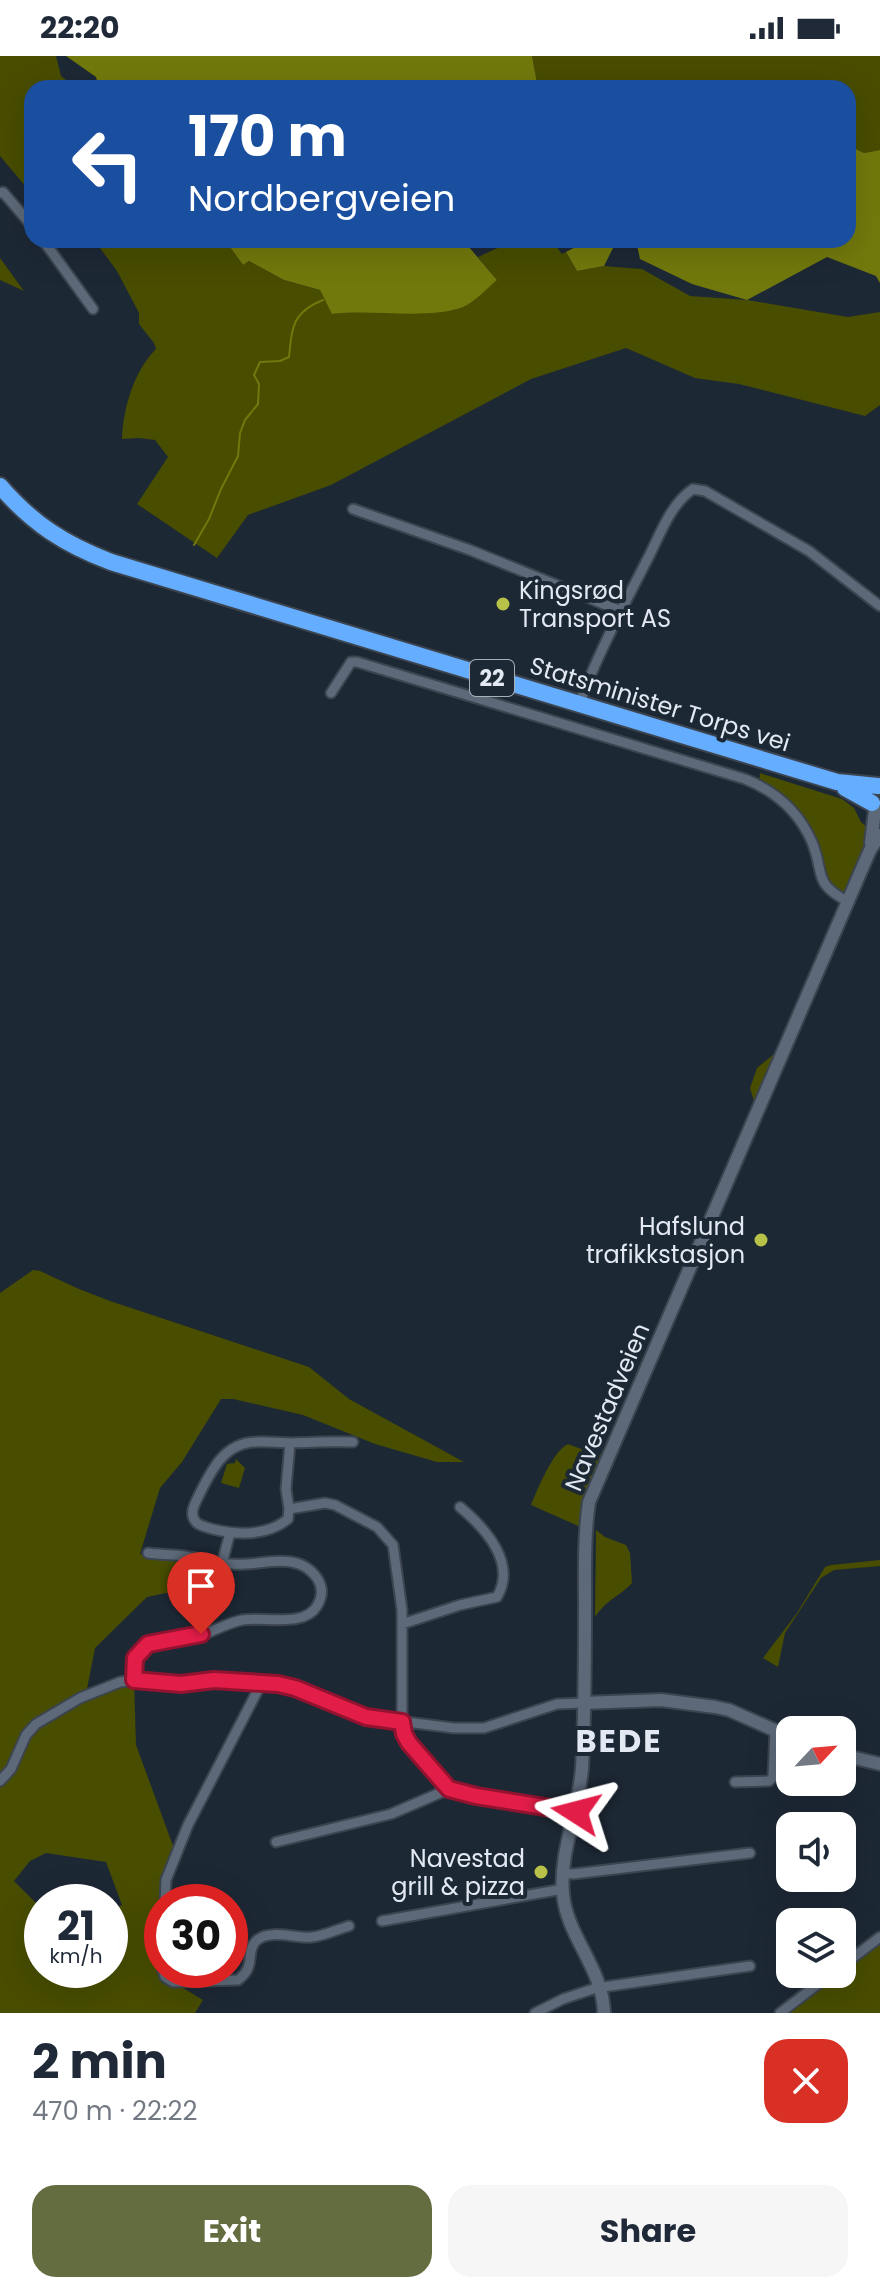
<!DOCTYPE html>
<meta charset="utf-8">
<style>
:root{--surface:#fff;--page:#f6f6f7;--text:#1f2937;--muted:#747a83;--accent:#636d3f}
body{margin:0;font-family:Poppins,sans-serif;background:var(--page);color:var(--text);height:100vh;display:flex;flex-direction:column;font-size:30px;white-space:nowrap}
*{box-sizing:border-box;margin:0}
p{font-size:26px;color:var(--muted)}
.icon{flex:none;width:44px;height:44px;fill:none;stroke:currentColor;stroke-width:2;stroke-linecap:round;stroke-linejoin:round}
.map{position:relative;height:1957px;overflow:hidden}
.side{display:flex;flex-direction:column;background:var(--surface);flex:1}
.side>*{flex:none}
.hud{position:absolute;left:24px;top:24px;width:832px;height:168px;border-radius:24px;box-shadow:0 8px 32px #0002;background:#1a4fa0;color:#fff;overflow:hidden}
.needle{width:52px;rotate:64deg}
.controls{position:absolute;left:776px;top:1660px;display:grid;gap:16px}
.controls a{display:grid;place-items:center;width:80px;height:80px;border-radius:16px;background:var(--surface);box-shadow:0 8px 32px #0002;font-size:40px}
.speed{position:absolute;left:24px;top:1828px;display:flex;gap:16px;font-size:40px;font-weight:700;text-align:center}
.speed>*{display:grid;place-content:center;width:104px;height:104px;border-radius:50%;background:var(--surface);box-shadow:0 8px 32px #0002;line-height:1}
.speed small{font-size:20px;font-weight:400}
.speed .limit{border:12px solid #d22;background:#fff;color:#111}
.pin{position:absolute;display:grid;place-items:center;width:68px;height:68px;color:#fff;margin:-82px -34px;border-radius:50% 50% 50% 0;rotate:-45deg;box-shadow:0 0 8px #0007}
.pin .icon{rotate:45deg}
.me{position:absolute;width:88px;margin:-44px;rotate:279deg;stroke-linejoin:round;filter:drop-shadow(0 0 6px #0008)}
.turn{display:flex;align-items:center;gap:28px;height:168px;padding:0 32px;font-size:36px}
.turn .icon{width:104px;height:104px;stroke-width:2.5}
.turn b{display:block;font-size:56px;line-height:68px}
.round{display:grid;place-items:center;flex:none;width:84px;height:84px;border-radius:24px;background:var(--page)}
.head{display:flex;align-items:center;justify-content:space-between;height:136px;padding:0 32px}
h1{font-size:48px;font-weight:700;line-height:60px}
.primary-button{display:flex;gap:16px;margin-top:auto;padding:16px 32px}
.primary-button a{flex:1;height:92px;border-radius:24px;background:var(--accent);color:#fff;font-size:32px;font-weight:700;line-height:92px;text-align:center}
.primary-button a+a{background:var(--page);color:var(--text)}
.status{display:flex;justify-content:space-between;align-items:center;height:56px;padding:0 40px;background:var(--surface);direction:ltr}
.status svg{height:22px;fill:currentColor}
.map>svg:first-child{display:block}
.green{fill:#484d00;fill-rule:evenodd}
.water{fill:#72790c}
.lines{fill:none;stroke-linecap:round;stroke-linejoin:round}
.stream{stroke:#72790c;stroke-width:2}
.street-casing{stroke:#3c454f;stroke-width:13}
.secondary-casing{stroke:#3c454f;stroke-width:16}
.highway-casing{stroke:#3c454f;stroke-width:20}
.street{stroke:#5d6979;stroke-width:9}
.secondary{stroke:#5d6979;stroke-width:12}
.highway{stroke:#65adfe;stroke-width:16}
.route-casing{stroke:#92132f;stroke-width:20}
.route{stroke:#e11d48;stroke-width:14}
.poi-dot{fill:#b7c148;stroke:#1d2835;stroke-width:3}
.labels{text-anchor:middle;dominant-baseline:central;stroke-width:8;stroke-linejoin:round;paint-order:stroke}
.shield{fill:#1d2835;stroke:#a7afb9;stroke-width:2}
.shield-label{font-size:22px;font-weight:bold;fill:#e2e9f2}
.poi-label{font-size:24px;fill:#e2e9f2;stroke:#1d2835;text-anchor:end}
.street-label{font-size:24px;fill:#e2e9f2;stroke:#1d2835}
.district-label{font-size:32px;font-weight:bold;letter-spacing:2px;fill:#e2e9f2;stroke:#1d2835}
</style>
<div class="status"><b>22:20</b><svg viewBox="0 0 49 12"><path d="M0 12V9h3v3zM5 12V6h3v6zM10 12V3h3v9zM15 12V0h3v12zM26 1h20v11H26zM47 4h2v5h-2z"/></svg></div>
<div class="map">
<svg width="880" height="1957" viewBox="0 0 880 1957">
<rect width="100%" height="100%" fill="#1d2835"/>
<path class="green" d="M0,0H56L61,20L76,32H32V129L27,132L0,100Z
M532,0H880V94L864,97L848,89V32H538Z
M94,184H225L243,209L249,205L284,224L320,234L333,258L497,224L478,201L515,184H551L562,198L566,196L577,215L604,210L642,213L690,240L747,244L848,261L880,256V349L865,360L739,328L695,322L626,292L531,323L331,429L248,459L217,502L137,448L168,401L155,384L139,382L122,383C123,352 134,315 156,293L154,287L139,268V257L117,215Z
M0,202L24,235L0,224Z
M760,717L842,743L854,752L861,766L868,772V784L849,846L826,832L800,765L759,729Z
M784,995L757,1055L750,1032L757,1012L774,998Z
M33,1214L40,1215L79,1233L110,1245L309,1311L349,1343L464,1406H437L375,1388L303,1359L233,1343H221L182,1406L160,1432L140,1498L216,1509L213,1533L176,1535L147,1541L95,1592L87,1633L89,1637L134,1624L136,1689L176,1798L162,1846V1914L165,1921L203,1944L195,1957H0V1237ZM46,1797L106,1806L122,1849L110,1855V1914H42V1853L14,1825L30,1805Z
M568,1388L589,1396L608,1400L585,1473L531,1449C538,1432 553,1395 568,1388Z
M236,1403L245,1412L239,1432L221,1427L227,1408L235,1407Z
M596,1474L605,1481L626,1489L630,1497L632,1527C619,1541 607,1543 595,1561Z
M880,1504V1510L834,1514L821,1522L785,1577L778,1611L763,1602L797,1557L825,1511L831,1509Z
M876,1884L880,1888V1957H780L831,1918H842V1910Z"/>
<path class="water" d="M66,0H532L538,32H96L98,28L96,21Z
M848,89L864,97L880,94V227L876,220L827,201L747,244L692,228L640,203L636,184H848Z
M225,184H463L497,224C487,232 475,246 463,251C429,264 371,253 332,258L320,234L284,224L249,205L243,209Z
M583,184H617L604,210L577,215L566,196L583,187Z"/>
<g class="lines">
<path class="stream" d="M194,489L209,463L221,433L238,400L240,377L245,364L258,348L259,328L254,319L260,306L280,305L289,301C292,270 293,256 323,244"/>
<defs>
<path id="street" d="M0,137L3,136L32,170
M43,184L93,253
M353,453L470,494L621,555
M331,637L351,606H357L745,723C775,735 799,756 812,786C825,818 812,827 849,846
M579,649C597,599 622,553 646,506C659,482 669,449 693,433L705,435L809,495L880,550
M290,1387L286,1433L289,1453L288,1463C267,1480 237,1479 212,1473C207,1471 199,1470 196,1466C188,1457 196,1446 200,1437C212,1413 225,1387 255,1386C267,1385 279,1387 292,1387C313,1386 331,1385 353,1386
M289,1453L325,1447L335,1449L377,1471L393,1489L402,1554V1666L404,1678L409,1687L449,1733L476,1740L576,1756
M222,1507L230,1477
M402,1568L460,1549L497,1541C517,1507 485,1472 460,1451
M134,1624C130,1580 160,1587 191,1582C209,1578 224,1568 242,1564C264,1560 304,1572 317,1550C323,1540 323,1531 317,1522C297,1493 261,1511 232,1508C218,1507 204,1503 190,1501C176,1498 162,1499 148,1497
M0,1725L11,1713L26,1679L36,1668L80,1642L120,1626L134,1624L181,1628L214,1624L278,1628L295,1632L366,1661L454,1672H484L557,1648L583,1647
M735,1726L769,1725L773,1721L775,1675
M276,1786L391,1758L449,1733
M563,1817L573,1818L750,1797
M165,1846L166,1824L188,1769L261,1628
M382,1865L563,1833
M842,1910L880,1881
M163,1914L165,1921L173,1926L238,1924C257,1910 245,1896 256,1885C269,1872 296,1883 312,1881C324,1880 338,1873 349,1870
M535,1957L563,1943L596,1932L750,1910
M780,1957L831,1918"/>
<path id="secondary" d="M871,787L875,754
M583,1647L661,1644L715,1651L729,1654L790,1681
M842,1699L880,1708
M604,1957C603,1912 567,1881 563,1838C559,1797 579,1754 582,1712C585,1658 585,1603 585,1548C585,1514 584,1480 589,1446L870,794L880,779"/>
<path id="highway" d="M0,430C33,468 64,488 111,506L837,726L878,730
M845,732L872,747"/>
</defs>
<use href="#street" class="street-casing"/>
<use href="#secondary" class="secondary-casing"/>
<use href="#highway" class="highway-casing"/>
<use href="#street" class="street"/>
<use href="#secondary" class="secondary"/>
<use href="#highway" class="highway"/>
</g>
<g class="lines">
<defs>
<path id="route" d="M201,1578L148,1588L135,1602L134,1624L181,1628L214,1624L278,1628L295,1632L366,1661L402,1666L404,1678L409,1687L449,1733L476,1740L576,1756"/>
</defs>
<use href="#route" class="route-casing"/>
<use href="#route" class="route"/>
</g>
<g class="poi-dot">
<circle cx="503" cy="548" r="8"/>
<circle cx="761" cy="1184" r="8"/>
<circle cx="541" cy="1816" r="8"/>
</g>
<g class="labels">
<rect class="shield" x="470" y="604" width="44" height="36" rx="6"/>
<g class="shield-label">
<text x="492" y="622">22</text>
</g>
<g class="poi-label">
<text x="519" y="534" text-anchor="start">Kingsrød<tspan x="519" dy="28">Transport AS</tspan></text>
<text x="745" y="1170">Hafslund<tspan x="745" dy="28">trafikkstasjon</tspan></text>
<text x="525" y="1802">Navestad<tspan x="525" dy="28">grill &amp; pizza</tspan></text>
</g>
<g class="street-label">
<text transform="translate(660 648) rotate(17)">Statsminister Torps vei</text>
<text transform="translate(607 1351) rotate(-67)">Navestadveien</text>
</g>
<g class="district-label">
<text x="619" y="1684">BEDE</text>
</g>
</g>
</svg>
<div class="controls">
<a><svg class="needle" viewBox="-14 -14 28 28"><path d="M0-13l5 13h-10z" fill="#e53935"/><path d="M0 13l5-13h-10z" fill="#747a83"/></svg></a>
<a><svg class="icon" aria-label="sound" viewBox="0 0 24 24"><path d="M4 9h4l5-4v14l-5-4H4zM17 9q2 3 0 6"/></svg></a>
<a><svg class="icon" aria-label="layers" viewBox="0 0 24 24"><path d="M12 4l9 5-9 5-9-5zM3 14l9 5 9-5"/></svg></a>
</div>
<div class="speed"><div>21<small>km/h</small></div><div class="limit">30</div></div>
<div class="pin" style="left:201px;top:1578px;background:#d93025"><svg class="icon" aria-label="arrive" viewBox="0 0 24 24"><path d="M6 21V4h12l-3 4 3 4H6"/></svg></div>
<svg class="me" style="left:576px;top:1756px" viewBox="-20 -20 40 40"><path d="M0-17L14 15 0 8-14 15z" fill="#e11d48" stroke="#fff" stroke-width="4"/></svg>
<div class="hud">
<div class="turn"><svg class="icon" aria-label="left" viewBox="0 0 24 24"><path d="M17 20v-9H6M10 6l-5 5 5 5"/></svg><div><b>170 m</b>Nordbergveien</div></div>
</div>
</div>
<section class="side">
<div class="head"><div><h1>2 min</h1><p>470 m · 22:22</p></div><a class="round" style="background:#d93025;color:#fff"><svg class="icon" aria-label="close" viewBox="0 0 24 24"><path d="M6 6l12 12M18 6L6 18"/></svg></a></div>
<div class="primary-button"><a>Exit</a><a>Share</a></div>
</section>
